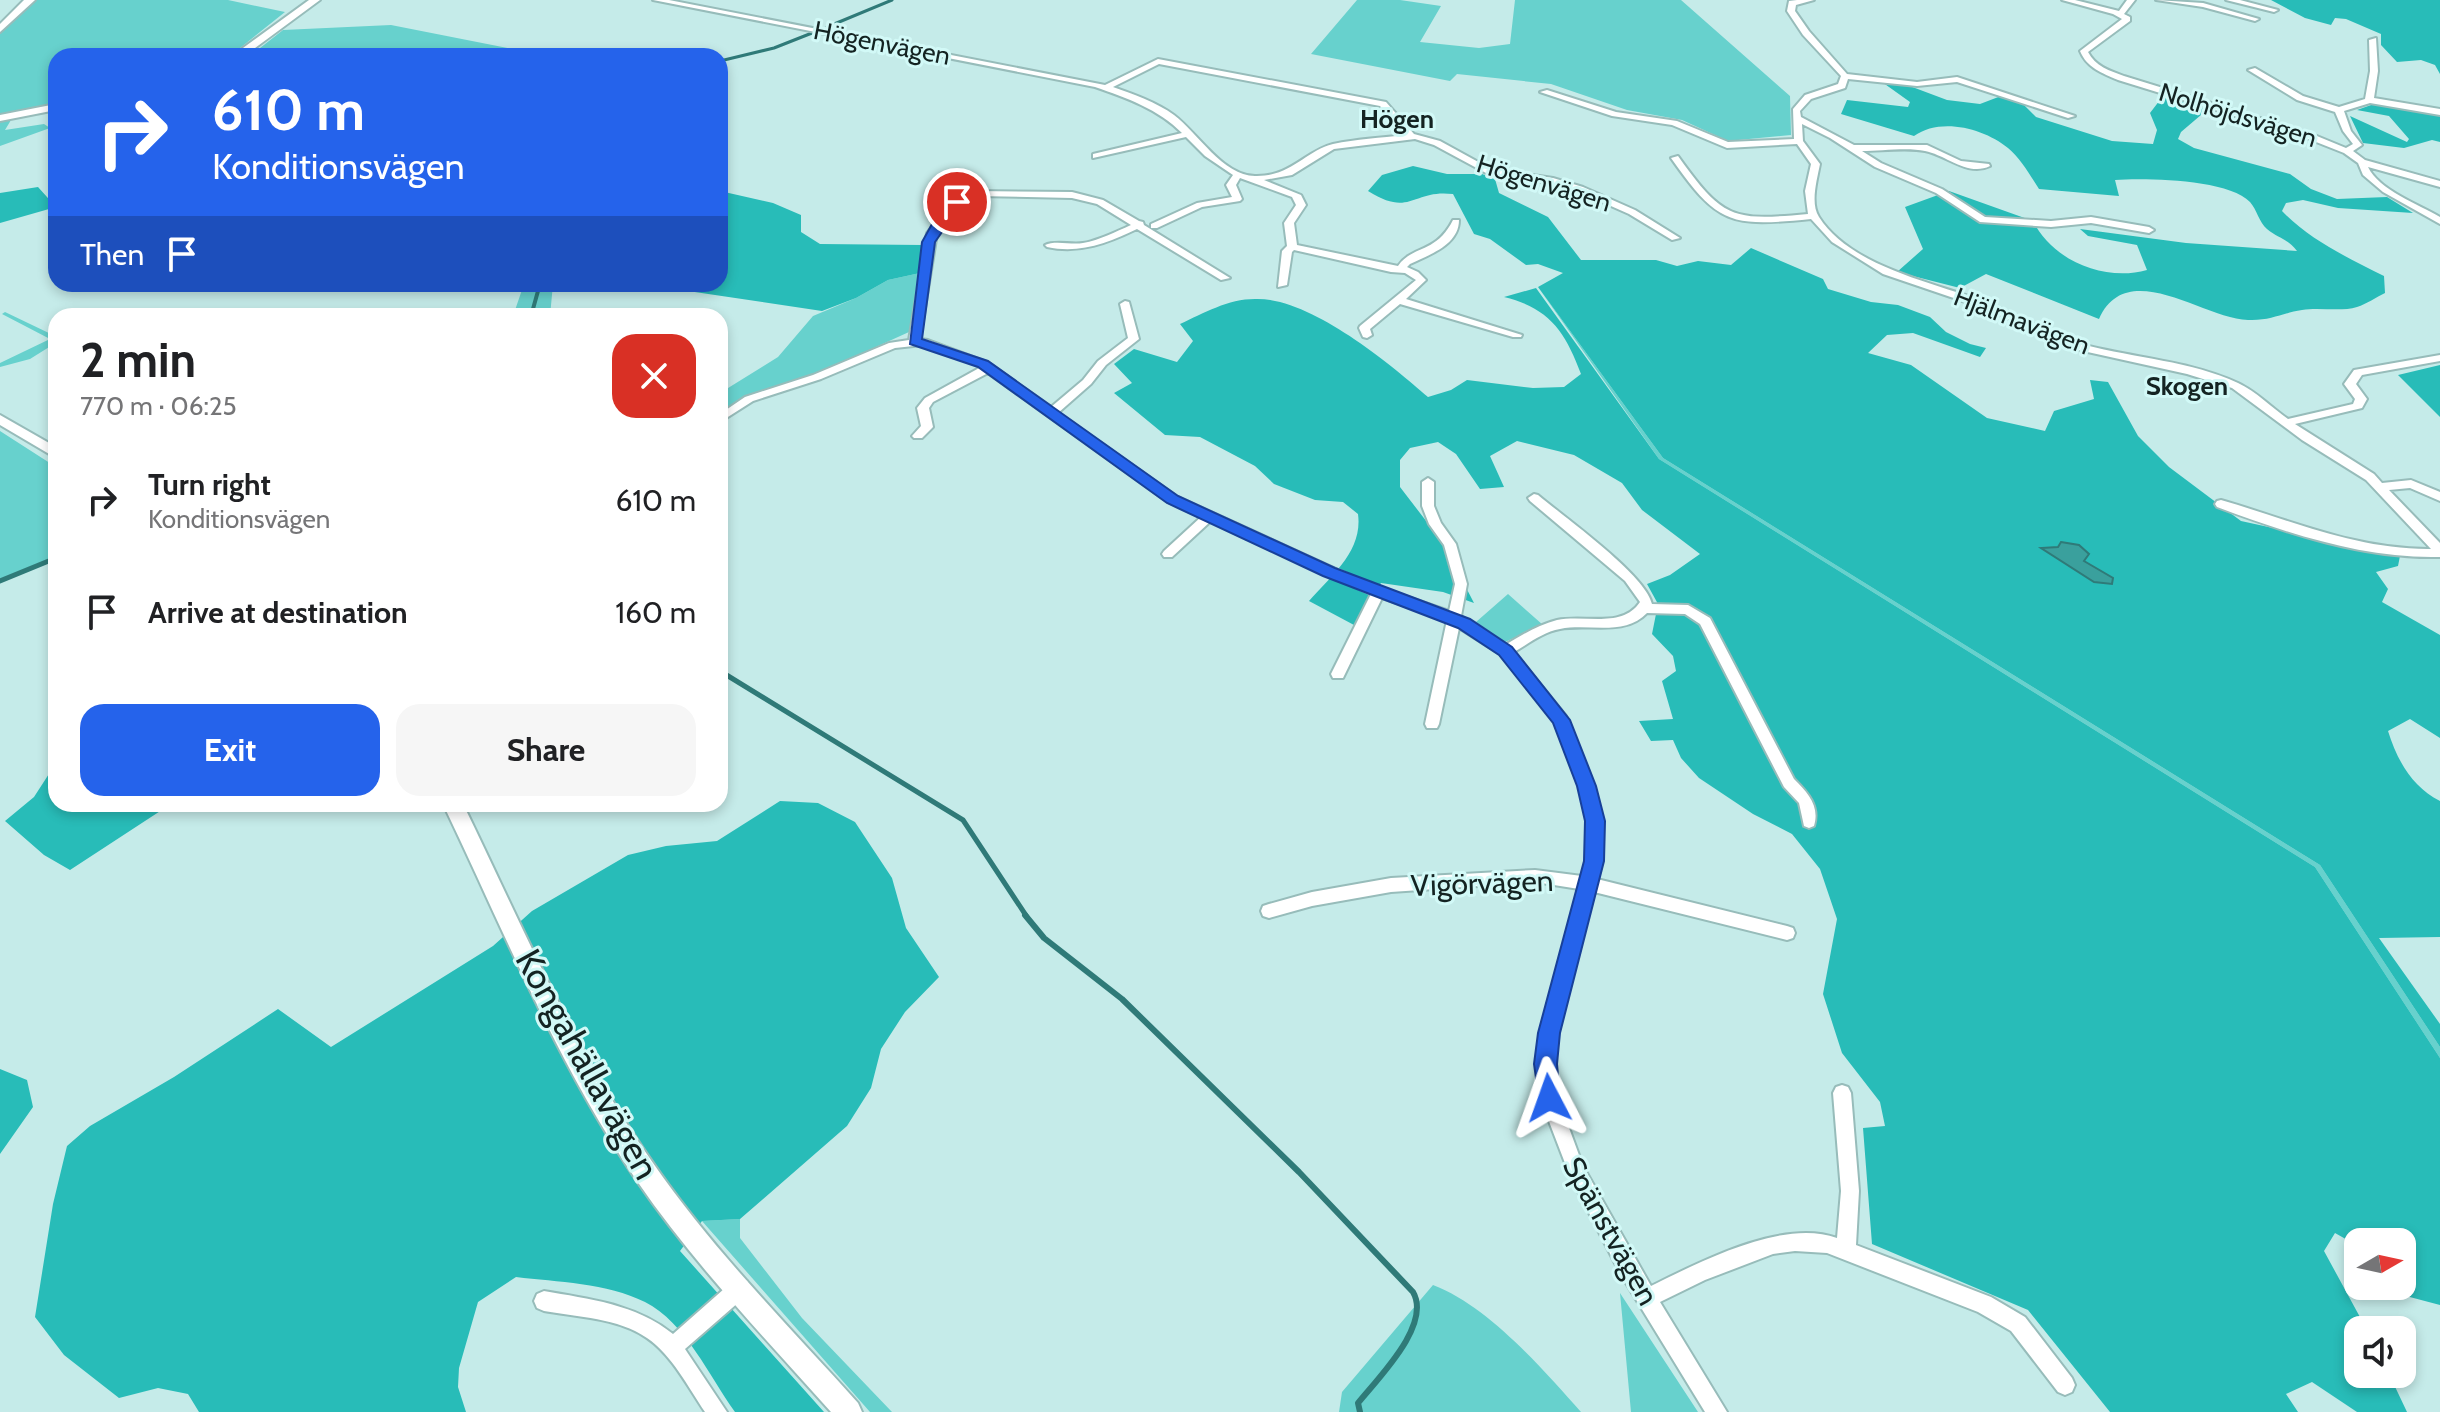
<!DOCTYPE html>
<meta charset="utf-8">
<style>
:root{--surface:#fff;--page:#f6f6f6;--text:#202124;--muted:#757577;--accent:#2563eb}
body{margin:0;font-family:Cabin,sans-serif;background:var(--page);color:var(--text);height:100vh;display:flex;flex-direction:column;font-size:30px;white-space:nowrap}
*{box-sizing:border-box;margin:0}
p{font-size:26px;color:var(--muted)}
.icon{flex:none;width:44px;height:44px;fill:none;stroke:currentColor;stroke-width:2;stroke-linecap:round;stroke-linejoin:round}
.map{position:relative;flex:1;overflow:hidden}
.details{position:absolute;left:48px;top:308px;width:680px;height:504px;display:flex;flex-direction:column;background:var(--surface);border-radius:24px;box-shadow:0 4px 12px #0003}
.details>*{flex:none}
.banner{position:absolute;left:48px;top:48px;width:680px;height:244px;border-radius:24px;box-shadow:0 4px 12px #0003;background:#2563eb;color:#fff;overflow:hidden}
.needle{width:52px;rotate:81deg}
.buttons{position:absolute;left:2344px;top:1228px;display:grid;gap:16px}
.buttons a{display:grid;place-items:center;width:72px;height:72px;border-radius:16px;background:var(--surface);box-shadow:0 4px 12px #0003;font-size:40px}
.pin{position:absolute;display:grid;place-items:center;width:68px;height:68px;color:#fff;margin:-34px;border:4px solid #fff;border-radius:50%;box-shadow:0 2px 8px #0007}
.me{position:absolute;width:88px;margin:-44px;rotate:356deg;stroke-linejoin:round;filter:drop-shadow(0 0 6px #0008)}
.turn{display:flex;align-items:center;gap:28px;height:168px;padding:0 32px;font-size:36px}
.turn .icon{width:104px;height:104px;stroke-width:2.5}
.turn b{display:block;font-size:56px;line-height:68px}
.then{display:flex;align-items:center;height:76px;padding:0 32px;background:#0003;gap:16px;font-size:30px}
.round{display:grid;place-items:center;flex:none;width:84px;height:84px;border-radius:24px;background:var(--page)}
.head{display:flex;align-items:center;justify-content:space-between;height:136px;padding:0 32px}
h1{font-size:48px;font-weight:700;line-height:60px}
.button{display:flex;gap:16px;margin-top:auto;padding:16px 32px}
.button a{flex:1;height:92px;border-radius:24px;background:var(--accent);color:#fff;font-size:32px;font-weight:700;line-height:92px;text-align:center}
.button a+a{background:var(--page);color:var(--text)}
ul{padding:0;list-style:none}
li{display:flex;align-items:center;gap:24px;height:112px;padding:0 32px}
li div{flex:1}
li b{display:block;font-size:30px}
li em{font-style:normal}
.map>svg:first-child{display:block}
.green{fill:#67d1cd}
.forest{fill:#28bcb8}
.water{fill:#3aa09d;stroke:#2f7a78;stroke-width:2}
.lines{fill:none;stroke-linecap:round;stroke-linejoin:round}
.stream-far3{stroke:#2f7a78;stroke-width:3}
.stream-far2{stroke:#2f7a78;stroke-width:4}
.stream-far1{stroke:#2f7a78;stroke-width:5}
.stream{stroke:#2f7a78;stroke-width:6}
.minor-casing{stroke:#97bcba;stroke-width:4}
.tertiary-casing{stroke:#97bcba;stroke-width:4}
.minor{fill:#fff;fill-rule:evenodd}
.tertiary{fill:#fff;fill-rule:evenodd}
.route{fill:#2563eb;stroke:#184099;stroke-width:2}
.labels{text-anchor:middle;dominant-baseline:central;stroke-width:6;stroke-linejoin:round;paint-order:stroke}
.far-street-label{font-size:26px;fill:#142322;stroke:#d2f9f7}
.far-neighbourhood-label{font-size:26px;font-weight:bold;fill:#142322;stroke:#d2f9f7}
.street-label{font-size:30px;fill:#142322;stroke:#d2f9f7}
.near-street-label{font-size:36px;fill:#142322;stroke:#d2f9f7}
</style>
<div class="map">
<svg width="2440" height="1412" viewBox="0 0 2440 1412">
<rect width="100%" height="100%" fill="#c5ebe9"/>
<path class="green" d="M32,0H228L285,12L230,56H56V91L51,93L50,100H56V104L0,114V31Z
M1357,0H1400L1441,6L1420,42L1479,48L1510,44L1515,0H1681L1790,96L1791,135L1728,141L1682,120L1627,110L1551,84L1457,74L1450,81L1311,54Z
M391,25L522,51L525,55L250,56L283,30Z
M11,120L5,130L44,124L50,128L0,146V122Z
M920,273L909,332L823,371L746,398L720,412V393L778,357L813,316L856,298L888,280Z
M524,284H553L550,316H513Z
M1538,287L1663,458L2320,865L2440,1047V1058L2315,867L1659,459Z
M5,312L53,335L54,344L30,359L0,367V363L50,339L2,314Z
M0,431L56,467V556L0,579Z
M1508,594L1543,625L1505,642L1476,622Z
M740,1219V1238L802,1318L892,1412H870L702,1221Z
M1433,1285C1488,1306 1542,1368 1581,1412H1339L1342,1392Z
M1620,1293L1698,1412H1631Z"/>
<path class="forest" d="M2271,0H2440V74L2435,65L2421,60L2397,62L2381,45V34L2346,19L2335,18L2331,25L2305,18Z
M1882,82L1907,85L1947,100L1980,104L2001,96L2023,104L2036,117L2112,141L2153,144L2157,130L2150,113L2163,96L2208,109L2181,132L2178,139L2194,148L2290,174L2311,189L2337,199L2387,197L2413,213L2338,208L2303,200L2286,203L2282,211C2310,240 2348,258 2384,276L2385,293C2376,297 2367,304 2357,307C2341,312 2319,307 2302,310C2282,313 2271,321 2248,320C2204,319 2127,256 2099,319L1986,274L1960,288L1897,272L1923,249L1905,207L1949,191L2033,221C2053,261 2105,282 2147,270L2137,245L2088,236L2080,229L2186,243L2297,251C2288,239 2278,238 2267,229C2259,222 2257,210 2250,202C2228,179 2145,178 2115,180L2119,196L2039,189C2030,175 2021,159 2008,148C1984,128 1940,117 1914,136L1841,114L1847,100L1908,107L1910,102Z
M2374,104L2440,115V142L2432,140L2404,148L2363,143L2350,116L2407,142L2409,139L2389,116L2357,110Z
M1413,166L1447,174H1482L1495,179L1499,193L1548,217L1581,260H1656L1677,266L1698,261L1731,265L1751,248L1823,279L1828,289L1871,302L1898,305L1930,317L1946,332L1970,344L1986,348L1980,357L1913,333L1887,335L1868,353L1911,365L1987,418L2045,431L2054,411L2094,399L2090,380L2108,382L2138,436L2169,467L2241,521L2400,556L2398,566L2376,572L2388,589L2382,602L2440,635V738L2410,719L2388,731C2397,760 2412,787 2440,801V937L2379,938L2440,1024V1047L2320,865L1663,458L1538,287L1563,273L1538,264L1526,265L1490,239L1474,234L1453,194C1412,189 1411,218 1368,191L1382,175Z
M38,187L56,207L0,223V193Z
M720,191L773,203L801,215V232L820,244L922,245L920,273L888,280L856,298L822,311L688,291L676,284H720Z
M1536,288L1659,459L2315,867L2440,1058V1305L2406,1296L2397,1286H2402V1242H2358V1246L2335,1233L2324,1251L2367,1330H2358V1374H2389L2407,1412H2357L2312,1382L2286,1394L2298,1412H2110L2028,1310L1872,1244L1863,1128L1885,1126L1880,1102L1842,1053L1823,994L1837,919L1820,869L1792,834L1753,814L1699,778L1681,758L1673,740L1651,741L1639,721L1673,719L1662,681L1676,671L1673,656L1652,634L1658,604L1647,584L1670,575L1700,554L1642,510L1622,483L1574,455L1517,441L1490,456L1504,487L1480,489L1456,454L1438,442L1410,448L1400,460V487L1443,543L1474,603L1443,592L1381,583L1354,625L1309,601C1332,575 1363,551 1358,514L1343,502L1315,500L1274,484L1255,466L1200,437L1165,435L1114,393L1132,383L1114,364L1134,349L1177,362L1193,341L1180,324C1204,313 1228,299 1255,299C1309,297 1388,362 1428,397L1451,390L1467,380L1533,388L1564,387L1581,374C1565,331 1549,308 1504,297Z
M2440,365V417L2398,375Z
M56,763V804H171L70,870L44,855L5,821L34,797Z
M780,801L818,803L855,822L892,878L906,928L939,977L905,1012L881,1049L871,1088L847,1126L740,1219L702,1221L680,1251L824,1412H735C709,1376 686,1323 645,1302C607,1283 557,1282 516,1277L478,1302L459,1368L458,1387L466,1412H199L188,1394L158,1388L119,1398L64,1355L35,1317L53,1204L67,1146L90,1126L174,1077L278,1009L331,1047L493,946L532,911L628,855L666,846L717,841Z
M0,1069L27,1080L33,1107L0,1154Z"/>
<path class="water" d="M2061,542L2079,545L2089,554L2084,561L2113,578L2112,584L2094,582L2041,548L2058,547Z"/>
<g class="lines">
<path class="stream-far3" d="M827,27L892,0
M720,61L774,48L812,33"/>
<path class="stream-far2" d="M531,316L538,291L536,284"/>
<path class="stream-far1" d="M0,581L56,558
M720,671L963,820L1027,917"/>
<path class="stream" d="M1025,915L1044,938L1122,999L1299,1172L1413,1292C1432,1325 1378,1378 1358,1403L1360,1412"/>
<defs>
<path id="minor" d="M653,0H669L1105,85L1158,59L1386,102L1414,134L1440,141L1491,169L1553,178L1583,187L1635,210L1680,238L1672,240L1629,214L1577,191L1552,184L1486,173L1434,145L1415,139L1334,149L1292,175L1264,180L1301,195L1306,205L1294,223L1297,245L1398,266C1412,245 1436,254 1453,220H1459C1459,245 1429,255 1410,264L1407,267L1418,272L1426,280L1406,299L1522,335L1521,337H1513L1400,304L1370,329L1372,335L1367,338L1363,337L1359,328L1360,326L1416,280L1405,273L1391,272L1294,250L1292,252L1287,285L1278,287L1282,251L1287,246L1284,223L1296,205L1292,197L1240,178L1236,185L1242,199L1240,201L1202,207L1157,228H1151V224L1197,203L1232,197L1226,185L1233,175L1205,156L1186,137L1093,158V154L1182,133C1158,109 1127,98 1095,87ZM1159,64L1380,106L1405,135C1381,138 1356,139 1333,144C1305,151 1291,177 1255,176C1223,176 1197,132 1174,115C1156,102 1133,94 1113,87Z
M1797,0H1814L1796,5L1795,11L1809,31L1847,74L1917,82L1957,77L2075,116L2068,118L1957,82L1917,86L1848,79L1845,88L1811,99L1800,111L1801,117L1854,145H1927L1961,161L1989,164L1990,166C1968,177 1946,155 1925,151C1908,147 1880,151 1862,151L1881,163L1942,189L1985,217L2051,221L2091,217L2149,227L2154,230L2149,233L2091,223L2051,227L1980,222L1936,193L1875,167L1830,138L1802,124L1803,141L1820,164C1817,180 1810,203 1819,217C1853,270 1943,284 1996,306C2025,318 2055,338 2085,345C2135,358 2191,361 2238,383C2256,391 2272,408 2288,419L2353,404L2355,399L2344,384L2354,370L2440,355V361L2362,375L2356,384L2367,399L2362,408L2295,424L2374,474L2382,483L2411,480L2440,492V501L2410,488L2389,490L2440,543V557C2364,559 2287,533 2217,507L2215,504L2217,501L2221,500C2290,520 2358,550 2431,549L2366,480L2302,440L2232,388L2187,374L2074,349L1986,309L1883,274L1832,242L1811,219C1730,227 1718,225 1671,158L1678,156C1723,219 1732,221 1808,214L1805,191L1811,164L1797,144L1727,148L1672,125L1612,116L1540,92L1547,90L1616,112L1677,121L1728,142L1794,139L1793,109L1805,95L1838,84L1841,76L1803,35L1787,11L1789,1Z
M2062,0H2075L2119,11L2127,0H2135L2124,14L2130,17V21L2088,52C2095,66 2110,71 2124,76L2312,134L2346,148L2353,144L2343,131L2335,112L2297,100L2248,70L2255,68L2303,96L2339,107L2365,99L2370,71L2369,40L2376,38L2378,71L2374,98L2440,109V115L2370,103L2344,111L2351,131L2362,145L2353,151L2365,160L2440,181V187L2368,167C2379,190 2418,204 2440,217V224L2383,192L2363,175L2358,163L2344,153L2306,138L2118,80C2102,73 2087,68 2080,51L2122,19L2113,14Z
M2156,0L2203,3L2259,19L2255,21L2203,7Z
M2226,0H2240L2278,10L2274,12Z
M973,191L1072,192L1103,200L1139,221L1143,222L1144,225L1230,278L1221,280L1137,229C1108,243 1080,254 1047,247L1045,245C1055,240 1071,245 1083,243C1100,240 1115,232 1131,225L1097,204L1072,198L977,196L960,204L937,233L920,339L928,340L987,362L1051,407L1083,380L1098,361L1128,338L1120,304L1125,301L1129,302L1139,339L1106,365L1091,384L1058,413L1176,496L1369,584L1449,611L1455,584L1444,545L1429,524L1422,506V482L1428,478L1434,482V506L1441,523L1456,544L1467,584L1461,616L1505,645C1522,635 1538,625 1557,620C1584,614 1622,629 1640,602L1625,581L1530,501L1528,498L1534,494L1538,495C1564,517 1646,575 1652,604L1688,605L1710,618L1794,779C1808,793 1820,806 1814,826L1809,828L1804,826L1799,803L1784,787L1700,624L1685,614L1647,613C1624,637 1589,623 1560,629C1543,632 1528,644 1514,652L1566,716L1594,786L1603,821L1602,861L1597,879L1787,926L1793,928L1795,933L1793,938L1787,940L1594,892L1558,1033L1554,1064L1558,1098L1583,1166L1651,1286C1700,1262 1783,1218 1837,1238L1841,1191L1833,1093L1836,1087L1842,1085L1848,1087L1851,1093L1859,1191L1856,1245L1991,1297L2025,1317L2072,1378L2075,1385L2072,1392L2065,1395L2058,1392L2011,1331L1978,1312L1827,1253L1795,1251L1773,1254L1705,1280L1660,1302L1727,1412H1705L1621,1275L1570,1176L1540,1098L1536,1064L1540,1033L1579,889L1535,882L1391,892L1312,906L1269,918L1263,916L1261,911L1263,906L1269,904L1312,892L1391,878L1535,870L1582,876L1586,861L1587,821L1580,786L1555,722L1500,654L1459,628L1439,724L1437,728H1427L1425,724L1447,620L1382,598L1343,678H1333L1331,674L1371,594L1211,521L1172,557H1164L1162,554L1164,551L1201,517L1168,502L988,373L933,402L929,408L933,427L922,438H914L912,436L921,426L917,408L925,398L981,367L923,345L895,348L821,379L753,401L720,422V414L745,397L813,375L889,343L909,340L927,233L954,200Z
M740,1278L747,1281L750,1288L747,1295L685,1349L727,1412H705C688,1387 672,1355 647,1338C618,1318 578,1317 544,1311L537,1308L534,1301L537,1294L544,1291C589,1299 636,1304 673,1334L733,1281Z"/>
<path id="tertiary" d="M24,0H35L0,32V24Z
M309,0H320L244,56H232Z
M56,104V110L0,121V115Z
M0,415L56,447V458L0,425Z
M443,804H463C522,925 575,1052 653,1163C713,1250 788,1325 858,1403L862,1412H831C764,1337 694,1264 637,1181C557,1064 504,931 443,804Z"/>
</defs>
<use href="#minor" class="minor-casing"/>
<use href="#tertiary" class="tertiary-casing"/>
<use href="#minor" class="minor"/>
<use href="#tertiary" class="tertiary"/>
</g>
<path class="route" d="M952,199L963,202L935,242L922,339L988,361L1178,496L1335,568L1470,619L1512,647L1570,720L1596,786L1605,821L1604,861L1560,1033L1557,1064L1560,1098L1557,1106L1549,1109L1540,1106L1534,1064L1538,1033L1584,861L1585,821L1577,786L1553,723L1499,655L1458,628L1323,576L1167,503L978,367L910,344L922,242L932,224Z"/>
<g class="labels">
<g class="far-street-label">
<text transform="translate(882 43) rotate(11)">Högenvägen</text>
<text transform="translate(2238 115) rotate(17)">Nolhöjdsvägen</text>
<text transform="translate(1544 183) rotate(17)">Högenvägen</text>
<text transform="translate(2022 321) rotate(21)">Hjälmavägen</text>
</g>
<g class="far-neighbourhood-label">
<text x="1397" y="119">Högen</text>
<text x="2187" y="386">Skogen</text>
</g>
<g class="street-label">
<text transform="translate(1482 883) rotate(-2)">Vigörvägen</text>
<text transform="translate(1611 1231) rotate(61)">Spänstvägen</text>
</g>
<g class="near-street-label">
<text transform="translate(588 1064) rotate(61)">Kongahällavägen</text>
</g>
</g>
</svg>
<div class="buttons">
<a><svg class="needle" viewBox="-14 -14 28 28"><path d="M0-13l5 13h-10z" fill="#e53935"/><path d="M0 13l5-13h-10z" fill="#757577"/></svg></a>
<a><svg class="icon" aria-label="sound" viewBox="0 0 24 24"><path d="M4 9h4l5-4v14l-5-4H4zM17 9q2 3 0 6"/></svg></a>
</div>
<div class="pin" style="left:957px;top:202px;background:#d93025"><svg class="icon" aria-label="arrive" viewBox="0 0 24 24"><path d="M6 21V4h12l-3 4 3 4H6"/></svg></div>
<svg class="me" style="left:1549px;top:1098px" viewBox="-20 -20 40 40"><path d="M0-17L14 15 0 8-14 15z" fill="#2563eb" stroke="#fff" stroke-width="4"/></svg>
<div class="banner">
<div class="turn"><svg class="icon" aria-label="right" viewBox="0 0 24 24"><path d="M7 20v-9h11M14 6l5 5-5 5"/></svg><div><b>610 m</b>Konditionsvägen</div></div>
<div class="then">Then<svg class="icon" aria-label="arrive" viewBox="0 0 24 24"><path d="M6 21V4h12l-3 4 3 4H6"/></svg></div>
</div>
<section class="details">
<div class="head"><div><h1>2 min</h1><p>770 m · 06:25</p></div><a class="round" style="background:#d93025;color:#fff"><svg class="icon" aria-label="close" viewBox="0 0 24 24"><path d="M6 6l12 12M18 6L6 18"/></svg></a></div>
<ul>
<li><svg class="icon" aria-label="right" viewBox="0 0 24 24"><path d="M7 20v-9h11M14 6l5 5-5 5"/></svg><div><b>Turn right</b><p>Konditionsvägen</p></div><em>610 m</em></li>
<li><svg class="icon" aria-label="arrive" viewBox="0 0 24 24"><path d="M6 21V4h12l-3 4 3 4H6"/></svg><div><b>Arrive at destination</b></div><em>160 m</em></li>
</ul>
<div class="button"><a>Exit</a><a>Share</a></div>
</section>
</div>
